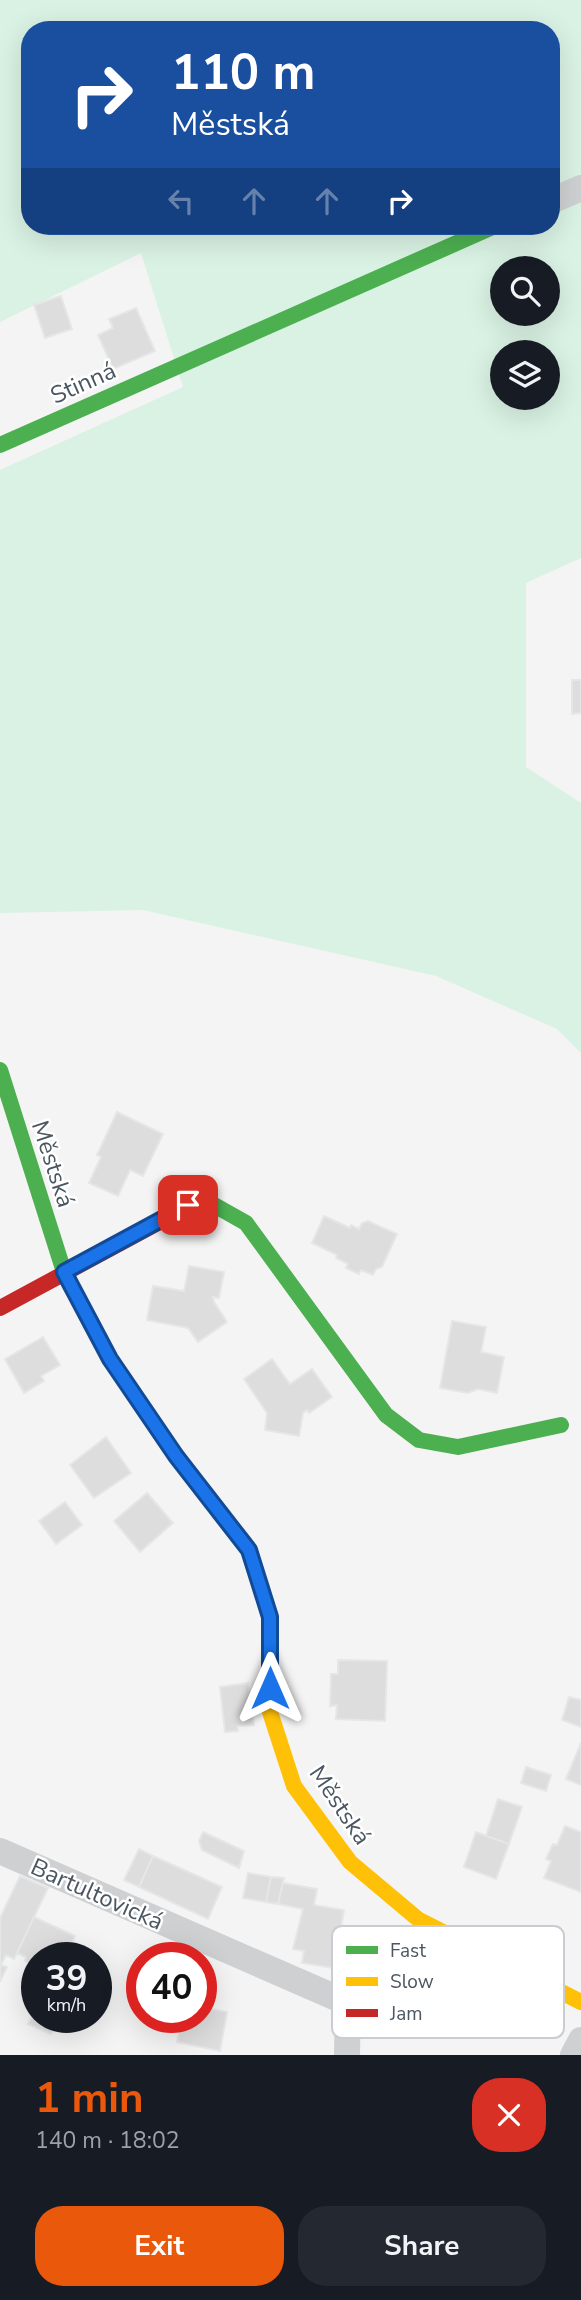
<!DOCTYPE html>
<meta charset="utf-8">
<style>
:root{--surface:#171b24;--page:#242831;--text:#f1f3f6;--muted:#9ea1a6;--accent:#ea580c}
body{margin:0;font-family:"Nunito Sans",sans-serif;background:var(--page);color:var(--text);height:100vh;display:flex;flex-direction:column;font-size:26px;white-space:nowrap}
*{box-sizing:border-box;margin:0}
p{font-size:23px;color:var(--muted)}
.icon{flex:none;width:38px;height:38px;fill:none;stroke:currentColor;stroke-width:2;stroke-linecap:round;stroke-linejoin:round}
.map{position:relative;height:2055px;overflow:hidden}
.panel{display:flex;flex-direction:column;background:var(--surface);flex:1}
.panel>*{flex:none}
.hud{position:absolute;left:21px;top:21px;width:539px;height:214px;border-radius:28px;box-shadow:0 7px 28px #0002;background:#1a4fa0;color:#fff;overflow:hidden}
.fabs{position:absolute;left:490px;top:256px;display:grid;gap:14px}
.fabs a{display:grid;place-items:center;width:70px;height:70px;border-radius:50%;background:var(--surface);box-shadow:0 7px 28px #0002;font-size:35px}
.speed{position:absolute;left:21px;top:1942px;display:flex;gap:14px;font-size:35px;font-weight:700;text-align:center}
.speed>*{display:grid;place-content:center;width:91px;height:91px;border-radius:50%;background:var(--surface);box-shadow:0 7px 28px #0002;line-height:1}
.speed small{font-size:18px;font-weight:400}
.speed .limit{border:10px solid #d22;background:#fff;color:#111}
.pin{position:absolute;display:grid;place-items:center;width:60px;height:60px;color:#fff;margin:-30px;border-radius:14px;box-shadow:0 4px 10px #0006}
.me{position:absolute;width:77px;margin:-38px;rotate:0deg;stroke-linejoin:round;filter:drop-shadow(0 0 5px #0008)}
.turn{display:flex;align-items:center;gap:24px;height:147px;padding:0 35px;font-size:32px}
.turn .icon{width:91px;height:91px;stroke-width:2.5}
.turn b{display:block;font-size:49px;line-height:60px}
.lanes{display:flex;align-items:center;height:66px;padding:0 35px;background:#0003;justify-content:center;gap:35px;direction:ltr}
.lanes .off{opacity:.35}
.round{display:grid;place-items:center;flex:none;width:74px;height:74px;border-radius:28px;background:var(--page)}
.summary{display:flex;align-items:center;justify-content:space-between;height:119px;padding:0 35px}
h1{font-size:42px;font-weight:700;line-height:52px;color:var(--accent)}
.cta{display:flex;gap:14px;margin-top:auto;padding:14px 35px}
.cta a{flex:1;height:80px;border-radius:28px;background:var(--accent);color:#fff;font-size:28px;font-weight:700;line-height:80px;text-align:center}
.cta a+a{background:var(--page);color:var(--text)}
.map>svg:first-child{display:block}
.green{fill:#d9f2e3;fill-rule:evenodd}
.building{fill:#ddddde;stroke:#e5e6e7;stroke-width:2}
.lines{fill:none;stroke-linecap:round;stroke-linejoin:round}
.street{stroke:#ced0d2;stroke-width:26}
.fast{stroke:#4caf50;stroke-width:16}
.slow{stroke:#ffc107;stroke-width:16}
.jam{stroke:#c62828;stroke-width:16}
.route-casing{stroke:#114b97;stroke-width:18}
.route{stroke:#1a73e8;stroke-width:12}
.labels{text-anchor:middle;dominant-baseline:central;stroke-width:5;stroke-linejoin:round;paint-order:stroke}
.street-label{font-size:24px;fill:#4a5661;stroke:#fff}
.key{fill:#fff;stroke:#c9ccd0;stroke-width:2}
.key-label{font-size:19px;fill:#4a5661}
</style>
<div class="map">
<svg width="581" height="2055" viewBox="0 0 581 2055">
<rect width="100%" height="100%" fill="#f4f4f4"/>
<path class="green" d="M0,0H581V558L526,583V767L581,803V1053L557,1029L436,976L143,910L0,913V470L183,387L141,253L0,322ZM30,30H551V226H30ZM502,268H548V313H502ZM502,352H548V397H502Z"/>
<path class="building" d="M61,296L72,329L45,338L34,305Z
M136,308L155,351L113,369L98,335L113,328L109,319Z
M572,680H581V713L572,714Z
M117,1112L163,1134L143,1176L130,1170L118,1196L89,1183L101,1157L97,1155Z
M324,1216L350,1228L351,1225L359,1229L362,1223L368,1221L397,1234L382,1267L376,1269L373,1275L361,1270L359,1274L346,1268L348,1264L336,1258L337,1255L312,1243Z
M189,1266L224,1272L219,1298L213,1297L214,1302L227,1322L198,1342L188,1328L147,1320L153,1286L184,1291Z
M452,1321L486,1327L481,1352L504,1357L497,1393L478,1389L468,1393L440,1388Z
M43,1337L60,1365L41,1376L44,1381L24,1393L5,1359Z
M272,1359L290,1384L312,1369L332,1397L309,1413L307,1410L303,1413L299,1436L265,1430L267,1413L244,1379Z
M106,1437L131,1473L94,1498L70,1465Z
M147,1493L173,1523L140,1552L114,1521Z
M65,1502L82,1525L56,1544L39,1521Z
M338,1660L387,1661L385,1721L336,1719L337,1705L330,1706L331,1674H338Z
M248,1683L254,1725L237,1726L238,1731L225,1732L220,1687Z
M569,1697L581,1700V1727L562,1720Z
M581,1743V1785L566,1779Z
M526,1767L551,1775L546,1791L521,1783Z
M498,1799L522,1807L509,1844L486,1836Z
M565,1826L581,1832V1892L544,1878L551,1861L546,1859L553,1844L557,1845Z
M203,1832L244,1851L239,1868L202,1850L199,1841Z
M476,1832L509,1844L496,1879L464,1867Z
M139,1849L153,1856L139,1887L124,1880Z
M153,1856L222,1887L208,1919L139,1887Z
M248,1873L271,1877L266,1902L243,1898Z
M20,1876L48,1888L14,1959L6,1955L1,1965L7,1967L0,1982V1918Z
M271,1877L284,1878L278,1904L266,1902Z
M283,1883L317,1889L314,1905L344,1910L334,1968L302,1963L304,1951L293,1949L303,1909L278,1904Z
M34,1917L75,1936L65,1958H37V1974L25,1969L28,1963L25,1961L26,1957L17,1953Z
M37,2007V2018H59L51,2034L28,2024Z
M201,2007L227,2012L220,2051L177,2042L181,2018H201Z"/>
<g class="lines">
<path class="street" d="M551,201L581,188
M0,1851L348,2003
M347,2055L348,2003L364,1983L392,1976H522
M573,2055L581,2040"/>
<path class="fast" d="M0,445L495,226
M0,1070L64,1272L110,1359L176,1456L249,1551L257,1575
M191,1205H214L246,1223L386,1415L419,1440L458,1447L561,1425"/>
<path class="slow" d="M257,1575L270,1617V1712L294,1786L350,1862L419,1920L581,2002"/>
<path class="jam" d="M0,1308L191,1205"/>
</g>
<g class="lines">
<defs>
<path id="route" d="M188,1205L64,1272L110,1359L176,1456L249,1550L270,1617V1688"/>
</defs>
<use href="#route" class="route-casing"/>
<use href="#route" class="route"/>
</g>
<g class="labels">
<g class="street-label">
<text transform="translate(83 383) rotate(-24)">Stinná</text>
<text transform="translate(53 1164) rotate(72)">Městská</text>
<text transform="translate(340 1805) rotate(56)">Městská</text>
<text transform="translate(97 1894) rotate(24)">Bartultovická</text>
</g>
</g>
<rect x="332" y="1926" width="232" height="112" rx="10" class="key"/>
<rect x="346" y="1946" width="32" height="8" fill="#4caf50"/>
<rect x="346" y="1977" width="32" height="9" fill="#ffc107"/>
<rect x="346" y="2009" width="32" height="8" fill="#c62828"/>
<g class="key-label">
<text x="390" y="1957">Fast</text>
<text x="390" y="1988">Slow</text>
<text x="390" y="2020">Jam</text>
</g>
</svg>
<div class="fabs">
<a><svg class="icon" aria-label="search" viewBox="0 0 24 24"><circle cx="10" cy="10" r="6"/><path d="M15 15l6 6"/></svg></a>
<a><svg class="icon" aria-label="layers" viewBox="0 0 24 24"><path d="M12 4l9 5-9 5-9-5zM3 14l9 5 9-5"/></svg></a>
</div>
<div class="speed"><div>39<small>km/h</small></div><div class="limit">40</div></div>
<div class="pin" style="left:188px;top:1205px;background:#d93025"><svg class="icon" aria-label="arrive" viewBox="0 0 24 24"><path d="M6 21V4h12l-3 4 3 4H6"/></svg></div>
<svg class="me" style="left:270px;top:1688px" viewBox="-20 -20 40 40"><path d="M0-17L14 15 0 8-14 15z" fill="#1a73e8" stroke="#fff" stroke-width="4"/></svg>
<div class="hud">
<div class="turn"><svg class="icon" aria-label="right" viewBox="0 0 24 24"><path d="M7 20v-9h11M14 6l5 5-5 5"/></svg><div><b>110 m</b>Městská</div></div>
<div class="lanes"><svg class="icon off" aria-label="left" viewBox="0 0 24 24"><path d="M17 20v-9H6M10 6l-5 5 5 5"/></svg><svg class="icon off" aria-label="ahead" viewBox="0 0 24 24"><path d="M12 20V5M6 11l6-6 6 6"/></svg><svg class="icon off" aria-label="ahead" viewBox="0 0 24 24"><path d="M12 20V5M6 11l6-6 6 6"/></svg><svg class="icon" aria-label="right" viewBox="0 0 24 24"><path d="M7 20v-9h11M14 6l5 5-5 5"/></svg></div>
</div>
</div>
<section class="panel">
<div class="summary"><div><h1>1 min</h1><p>140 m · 18:02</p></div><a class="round" style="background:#d93025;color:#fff"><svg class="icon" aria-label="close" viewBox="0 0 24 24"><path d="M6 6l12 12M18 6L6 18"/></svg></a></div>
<div class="cta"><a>Exit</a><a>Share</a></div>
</section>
